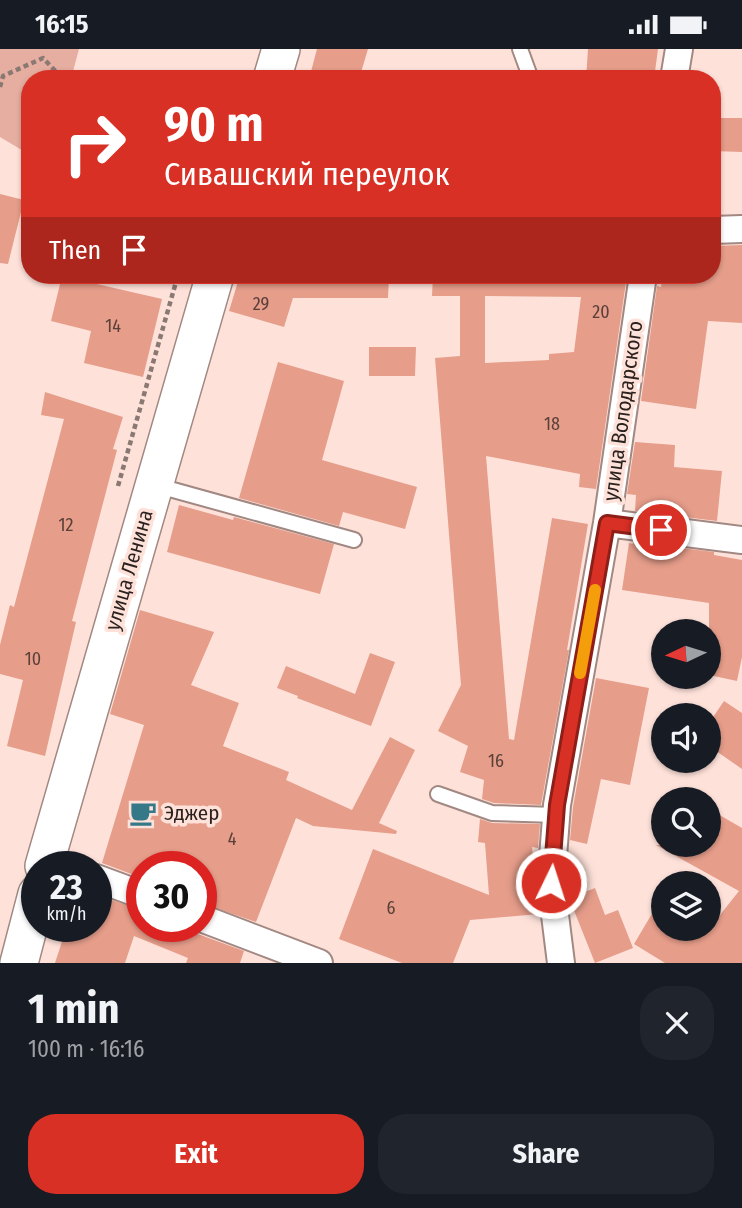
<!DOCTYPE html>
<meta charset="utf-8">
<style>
:root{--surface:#171b24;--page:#20242c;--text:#f1f3f6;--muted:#9ea1a6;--accent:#d93025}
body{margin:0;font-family:"Fira Sans Condensed",sans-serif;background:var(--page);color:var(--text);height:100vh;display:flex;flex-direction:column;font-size:26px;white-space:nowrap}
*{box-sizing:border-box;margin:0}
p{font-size:23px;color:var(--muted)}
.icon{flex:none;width:38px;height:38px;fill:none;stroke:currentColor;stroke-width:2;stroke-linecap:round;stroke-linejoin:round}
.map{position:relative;height:914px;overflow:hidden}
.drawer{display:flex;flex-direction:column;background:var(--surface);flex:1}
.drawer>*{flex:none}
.guide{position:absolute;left:21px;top:21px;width:700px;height:214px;border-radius:28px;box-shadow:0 2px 5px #0004;background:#d93025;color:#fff;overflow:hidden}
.needle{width:46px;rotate:266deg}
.fabs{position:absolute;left:651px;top:570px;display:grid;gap:14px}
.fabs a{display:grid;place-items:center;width:70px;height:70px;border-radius:50%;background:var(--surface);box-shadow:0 2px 5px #0004;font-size:35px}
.speed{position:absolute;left:21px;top:802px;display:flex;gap:14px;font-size:35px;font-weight:700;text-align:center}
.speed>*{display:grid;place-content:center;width:91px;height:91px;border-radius:50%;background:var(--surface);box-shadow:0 2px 5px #0004;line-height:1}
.speed small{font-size:18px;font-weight:400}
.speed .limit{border:10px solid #d22;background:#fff;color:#111}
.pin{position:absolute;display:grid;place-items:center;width:60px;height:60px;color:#fff;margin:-30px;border:4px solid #fff;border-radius:50%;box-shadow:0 2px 7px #0007}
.me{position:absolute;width:77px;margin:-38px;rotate:4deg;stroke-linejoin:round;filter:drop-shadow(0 0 5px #0008)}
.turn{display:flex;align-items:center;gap:24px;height:147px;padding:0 28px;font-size:32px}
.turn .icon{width:91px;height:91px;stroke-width:2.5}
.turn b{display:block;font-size:49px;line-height:60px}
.then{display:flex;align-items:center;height:66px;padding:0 28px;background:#0003;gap:14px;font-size:26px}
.round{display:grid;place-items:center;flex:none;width:74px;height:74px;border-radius:28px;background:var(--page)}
.summary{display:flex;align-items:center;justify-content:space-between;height:119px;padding:0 28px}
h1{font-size:42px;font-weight:700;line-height:52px}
.primary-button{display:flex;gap:14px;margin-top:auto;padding:14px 28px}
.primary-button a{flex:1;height:80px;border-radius:28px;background:var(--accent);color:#fff;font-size:28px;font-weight:700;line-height:80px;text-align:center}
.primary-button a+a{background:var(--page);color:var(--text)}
.status{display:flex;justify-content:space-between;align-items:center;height:49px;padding:0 35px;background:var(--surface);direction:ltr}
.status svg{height:19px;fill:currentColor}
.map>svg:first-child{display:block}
.green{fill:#e6aea0}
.building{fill:#e69d8a;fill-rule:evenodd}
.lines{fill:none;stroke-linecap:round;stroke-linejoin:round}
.lane-casing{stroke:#a28882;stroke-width:18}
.street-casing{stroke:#a28882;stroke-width:30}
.secondary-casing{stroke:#a28882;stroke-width:40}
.path{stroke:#8a7873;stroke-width:4.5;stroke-dasharray:5 3.5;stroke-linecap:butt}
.lane{stroke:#fff;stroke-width:14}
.street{stroke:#fff;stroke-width:26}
.secondary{stroke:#fff;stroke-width:37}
.route-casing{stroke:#8d1f18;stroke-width:18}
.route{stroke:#d93025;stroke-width:12}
.slow{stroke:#f59e0b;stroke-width:12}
.labels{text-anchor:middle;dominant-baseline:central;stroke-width:7;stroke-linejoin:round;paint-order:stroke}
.number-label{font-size:18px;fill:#5a4039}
.street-label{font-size:21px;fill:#2b211e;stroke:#fee2da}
.poi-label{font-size:21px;fill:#2b211e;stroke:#fee2da;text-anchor:start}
</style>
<div class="status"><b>16:15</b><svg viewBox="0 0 49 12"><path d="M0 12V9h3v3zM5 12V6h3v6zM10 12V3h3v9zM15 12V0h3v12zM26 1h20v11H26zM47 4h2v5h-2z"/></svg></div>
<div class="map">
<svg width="742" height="914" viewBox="0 0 742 914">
<rect width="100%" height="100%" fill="#fee2da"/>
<path class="green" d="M0,0H79L71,30H30V106L0,88Z"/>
<path class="building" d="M317,0H368L359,30H309Z
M588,0H658L654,30H586Z
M712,69H742V103L712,102Z
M0,145L24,151L8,215L0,214Z
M742,196V274L708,272L696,360L641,352L657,237L661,238L663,226H712V197Z
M240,226H389L388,249H293L284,278L229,262Z
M433,226H565L626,233L596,440L579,438L580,425L486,407L509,690L514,691L552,469L588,475L567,601H569L541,756L494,754L482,750L484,731L460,723L468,697L438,682L461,636L435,309L460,307V247H432ZM485,247L581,248L574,303L549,305V311L485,314Z
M62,227L162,250L143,328L84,314L91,282L51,272Z
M369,298H416L415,327H369Z
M278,313L344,332L322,411L417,438L405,480L343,463L339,477L239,449Z
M45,343L123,368L113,400L117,401L72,572L76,573L45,707L7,697L23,631L0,625V596L10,556L14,558L64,370L41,366Z
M635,393L675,396L674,418L722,422L717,472L635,462L636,446L627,445Z
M179,456L233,471L234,468L334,495L320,545L167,503Z
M633,493L714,503V506L742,511V608L737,632L709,626V554L622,541L629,494L633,495Z
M140,561L214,583L191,636L239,654L223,697L289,723L286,731L352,761L390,688L415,701L379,774L397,782L396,785L313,777L296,769L256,873L201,854V817H142V829L102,814L144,676L110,665Z
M370,604L395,613L371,677L297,649L298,647L277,639L286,617L355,645Z
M596,629L649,639L630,736L601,730L587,795L570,791L573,758Z
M724,652L742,664V720L709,697V674Z
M709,760L742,779V914H665L634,895L663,846V880L708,881L739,842L656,796H709Z
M480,770L492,774L540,775L538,799L532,798L539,865L470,871L453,914H402L339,890L373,800L489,846L485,794L478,793Z
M595,839L605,866L618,861L633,899L595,914L569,849Z
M96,846L142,861L137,877H188L195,884L244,902L240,914H186L188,909L134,887L125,914H55L67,877H96Z"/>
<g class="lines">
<defs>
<path id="lane" d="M520,0L531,30
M155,436L354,491
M438,745L492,764L556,766"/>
<path id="street" d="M674,30L679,0
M712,181L742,180
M607,474L742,491
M96,829L142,846
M201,869L319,914
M561,914L551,834L557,756L607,474L643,226"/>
<path id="secondary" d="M272,30L281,0
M44,817L215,226
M19,914L37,845"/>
</defs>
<use href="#lane" class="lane-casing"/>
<use href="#street" class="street-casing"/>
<use href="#secondary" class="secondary-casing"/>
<path class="path" d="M0,38L3,27L43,9L63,30
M118,437L178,226"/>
<use href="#lane" class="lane"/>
<use href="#street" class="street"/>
<use href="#secondary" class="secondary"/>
</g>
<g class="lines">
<defs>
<path id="route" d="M551,834L557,756L607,474L661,481"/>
</defs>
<use href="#route" class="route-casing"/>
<use href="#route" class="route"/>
<path class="slow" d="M580,624L595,541"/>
</g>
<defs>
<symbol id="cafe-bare" viewBox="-9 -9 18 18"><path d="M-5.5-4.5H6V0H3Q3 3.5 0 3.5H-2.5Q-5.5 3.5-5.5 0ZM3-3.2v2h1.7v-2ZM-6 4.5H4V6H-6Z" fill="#357989" stroke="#fee2da" stroke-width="2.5" paint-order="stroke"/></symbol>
</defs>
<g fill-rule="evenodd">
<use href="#cafe-bare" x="124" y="745" width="38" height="38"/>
</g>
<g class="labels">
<g class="number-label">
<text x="261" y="255">29</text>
<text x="601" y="263">20</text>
<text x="113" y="277">14</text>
<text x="552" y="375">18</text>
<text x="66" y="476">12</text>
<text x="33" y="610">10</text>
<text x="496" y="712">16</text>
<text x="232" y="790">4</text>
<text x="391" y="859">6</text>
</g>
<g class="street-label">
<text transform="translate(623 362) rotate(-82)">улица Володарского</text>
<text transform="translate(129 521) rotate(-74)">улица Ленина</text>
</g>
<g class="poi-label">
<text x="164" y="764">Эджер</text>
</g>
</g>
</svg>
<div class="fabs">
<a><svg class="needle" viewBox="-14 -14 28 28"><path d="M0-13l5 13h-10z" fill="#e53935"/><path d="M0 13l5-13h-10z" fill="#9ea1a6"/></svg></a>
<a><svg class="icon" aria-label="sound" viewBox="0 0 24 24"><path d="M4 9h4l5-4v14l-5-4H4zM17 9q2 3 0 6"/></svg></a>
<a><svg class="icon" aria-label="search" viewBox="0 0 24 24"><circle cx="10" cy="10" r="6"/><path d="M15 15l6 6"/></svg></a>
<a><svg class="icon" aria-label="layers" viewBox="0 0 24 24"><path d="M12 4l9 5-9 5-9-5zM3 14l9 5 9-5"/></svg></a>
</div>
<div class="speed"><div>23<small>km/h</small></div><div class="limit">30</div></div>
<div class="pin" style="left:661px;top:481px;background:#d93025"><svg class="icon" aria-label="arrive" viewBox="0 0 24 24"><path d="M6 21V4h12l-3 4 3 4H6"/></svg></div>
<svg class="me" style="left:551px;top:834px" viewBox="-20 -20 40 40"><circle r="17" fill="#d93025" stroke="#fff" stroke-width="3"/><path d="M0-11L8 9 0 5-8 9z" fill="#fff"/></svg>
<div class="guide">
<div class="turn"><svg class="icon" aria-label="right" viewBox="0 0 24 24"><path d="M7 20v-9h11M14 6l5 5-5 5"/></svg><div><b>90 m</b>Сивашский переулок</div></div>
<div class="then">Then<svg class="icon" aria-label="arrive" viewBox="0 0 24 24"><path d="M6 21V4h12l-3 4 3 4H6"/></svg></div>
</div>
</div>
<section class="drawer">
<div class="summary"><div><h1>1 min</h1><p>100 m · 16:16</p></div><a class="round"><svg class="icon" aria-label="close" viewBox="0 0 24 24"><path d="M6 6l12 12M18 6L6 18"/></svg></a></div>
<div class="primary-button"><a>Exit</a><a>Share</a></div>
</section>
